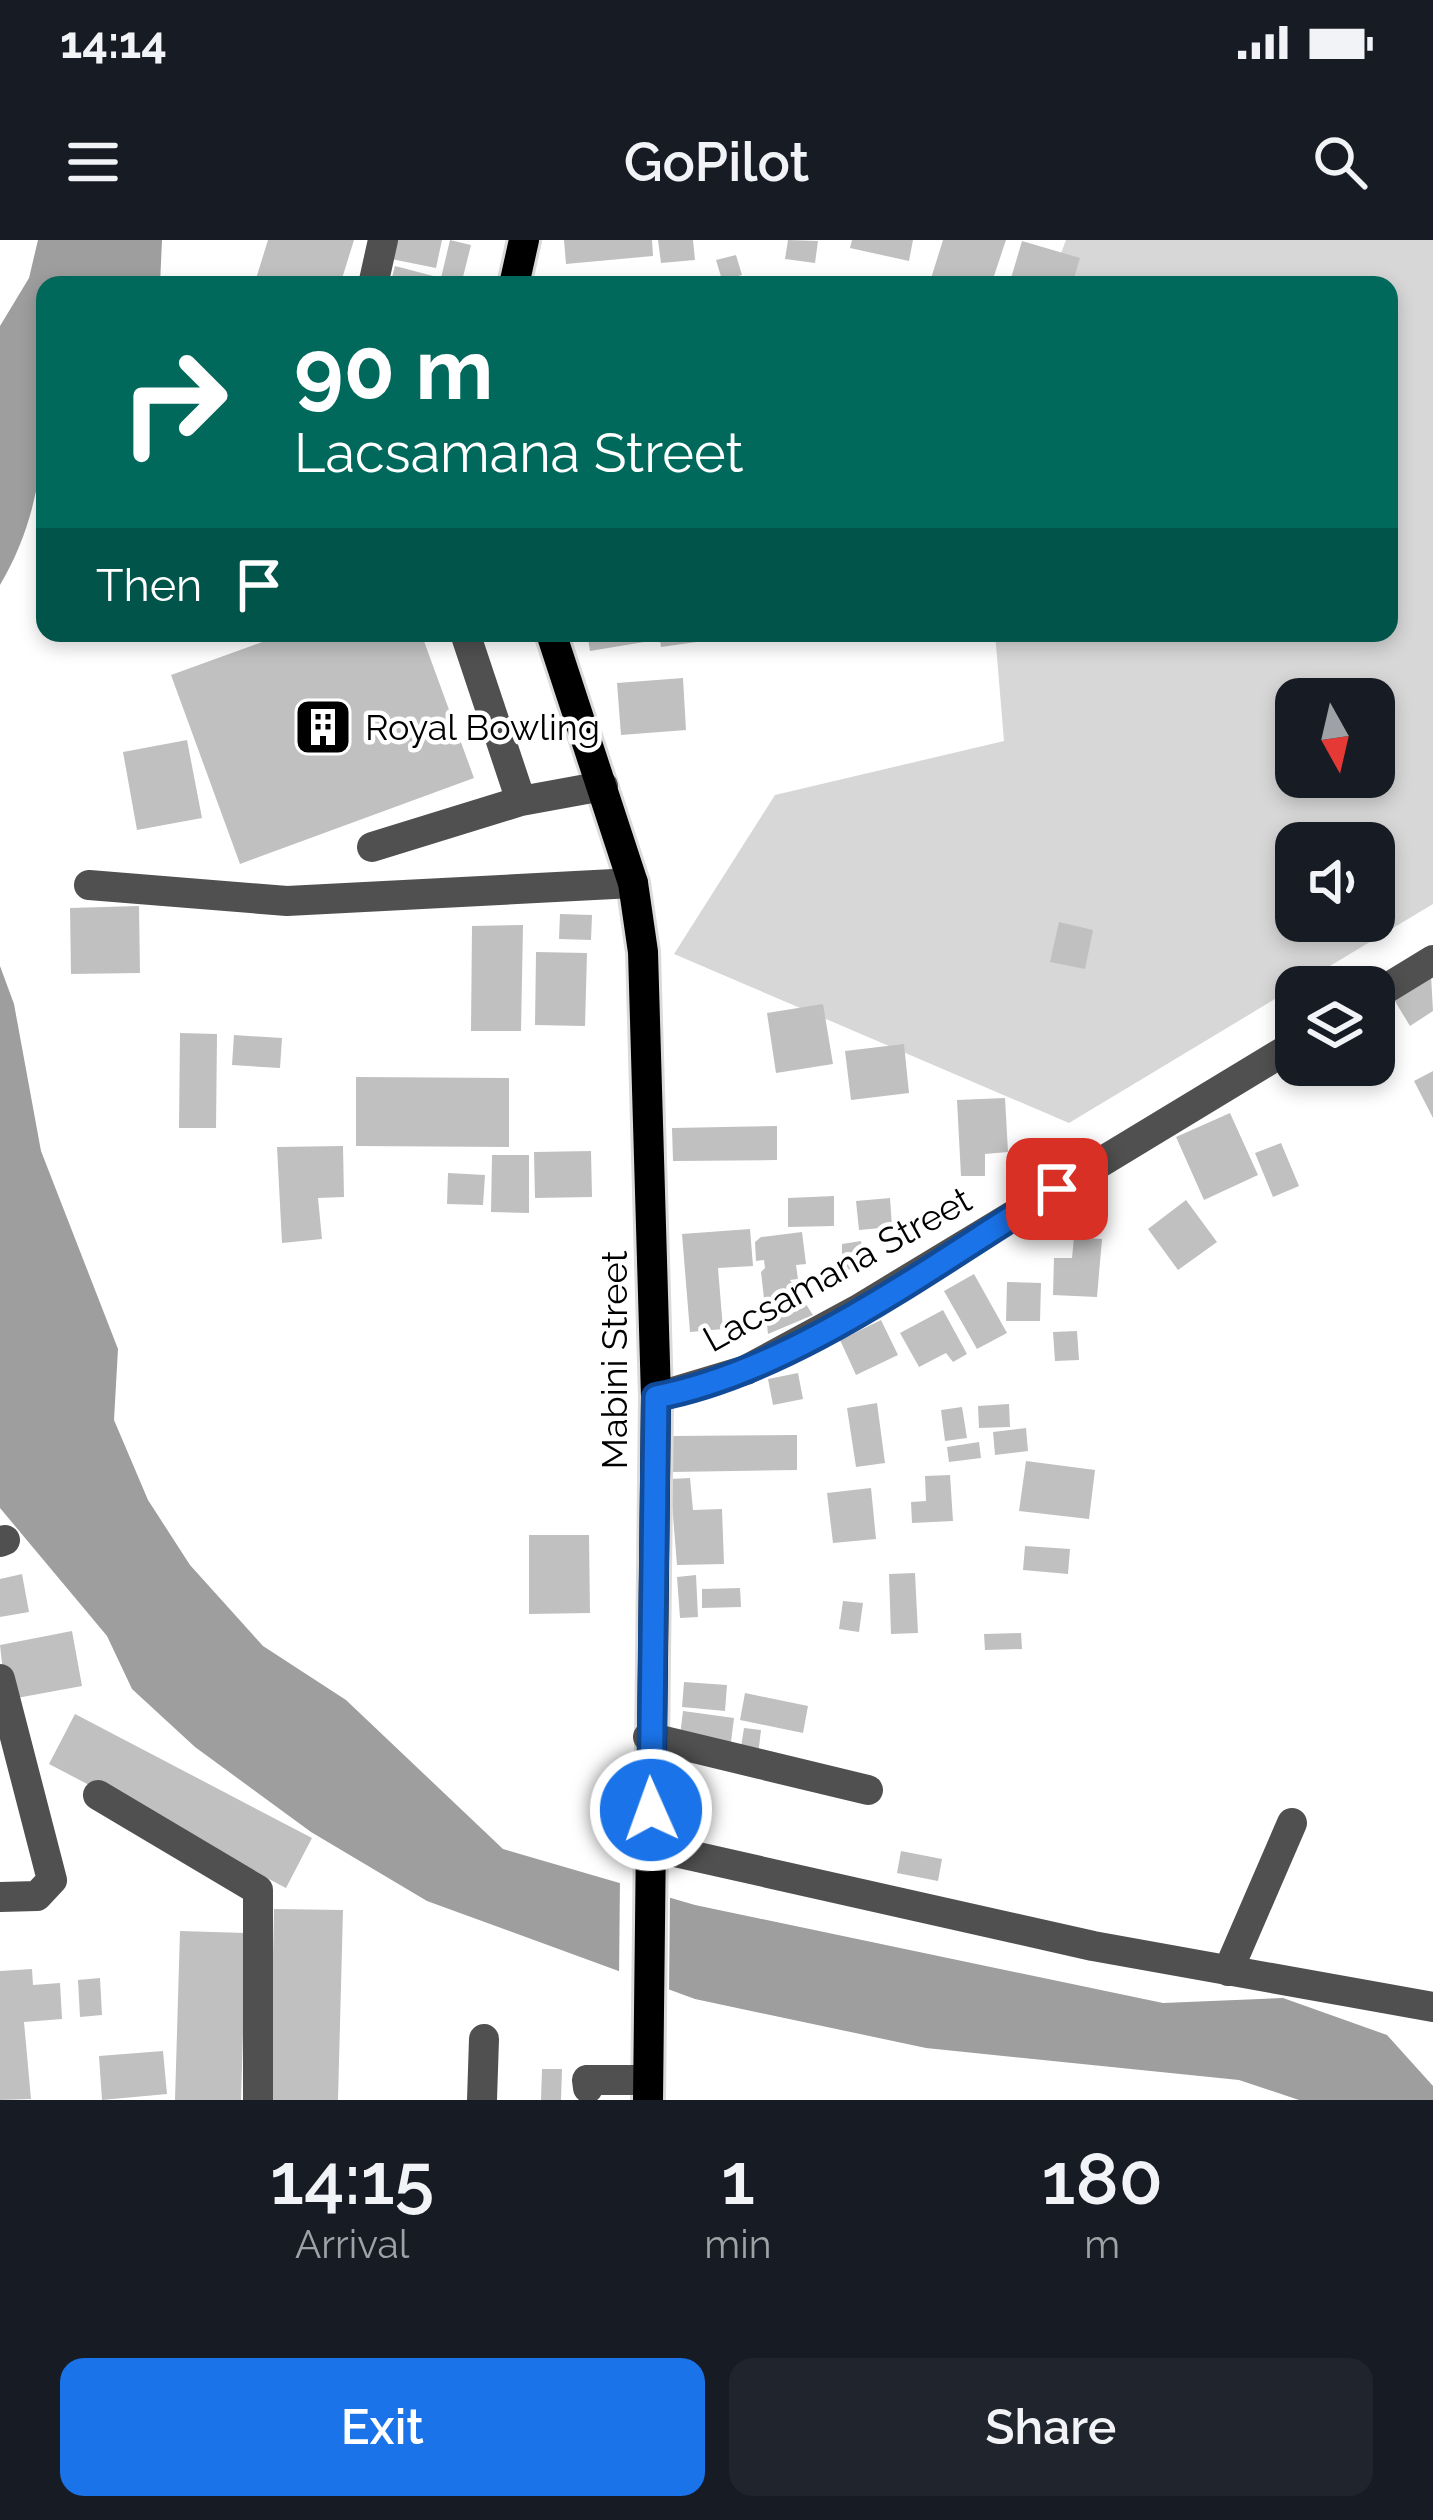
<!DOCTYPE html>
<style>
:root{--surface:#171b24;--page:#20242c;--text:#f1f3f6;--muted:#9ea1a6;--accent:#1a73e8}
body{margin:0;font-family:Raleway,sans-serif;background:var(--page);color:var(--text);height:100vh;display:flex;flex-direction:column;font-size:45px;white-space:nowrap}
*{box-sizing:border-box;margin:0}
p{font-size:39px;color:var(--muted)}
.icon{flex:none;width:66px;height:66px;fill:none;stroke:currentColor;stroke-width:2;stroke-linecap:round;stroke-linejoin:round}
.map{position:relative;height:1860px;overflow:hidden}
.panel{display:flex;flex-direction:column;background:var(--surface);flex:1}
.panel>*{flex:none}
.top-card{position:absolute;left:36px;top:36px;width:1362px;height:366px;border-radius:24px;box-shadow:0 6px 18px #0003;background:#00695c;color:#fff;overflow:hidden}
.needle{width:78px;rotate:172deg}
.tools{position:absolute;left:1275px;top:438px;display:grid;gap:24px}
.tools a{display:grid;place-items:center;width:120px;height:120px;border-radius:24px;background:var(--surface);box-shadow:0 6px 18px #0003;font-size:60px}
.pin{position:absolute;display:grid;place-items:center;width:102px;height:102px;color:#fff;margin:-51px;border-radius:24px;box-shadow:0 6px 18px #0006}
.me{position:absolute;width:132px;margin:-66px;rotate:358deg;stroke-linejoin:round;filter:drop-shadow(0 0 9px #0008)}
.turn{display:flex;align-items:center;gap:42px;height:252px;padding:0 60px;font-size:54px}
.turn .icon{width:156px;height:156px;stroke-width:2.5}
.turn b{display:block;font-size:84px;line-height:102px}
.then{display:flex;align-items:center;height:114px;padding:0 60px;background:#0003;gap:24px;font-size:45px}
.eta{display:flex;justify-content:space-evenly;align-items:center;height:204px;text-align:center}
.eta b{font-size:72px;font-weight:600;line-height:84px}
.action{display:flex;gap:24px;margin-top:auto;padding:24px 60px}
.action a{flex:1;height:138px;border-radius:24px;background:var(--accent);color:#fff;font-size:48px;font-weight:600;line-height:138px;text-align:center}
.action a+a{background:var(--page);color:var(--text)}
.status{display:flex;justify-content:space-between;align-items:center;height:84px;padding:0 60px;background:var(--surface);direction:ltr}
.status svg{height:33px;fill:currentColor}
header{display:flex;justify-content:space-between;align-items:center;height:156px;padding:0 60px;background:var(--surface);font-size:54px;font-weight:600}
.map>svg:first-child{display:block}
.green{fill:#d7d7d7;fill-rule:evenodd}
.water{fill:#9e9e9e}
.pier{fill:#fff}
.building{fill:#c0c0c0}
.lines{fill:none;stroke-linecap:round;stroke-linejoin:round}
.major-casing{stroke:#dbdbdb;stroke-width:36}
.minor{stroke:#505050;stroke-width:30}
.major{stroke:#000;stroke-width:30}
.route-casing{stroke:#114b97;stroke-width:30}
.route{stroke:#1a73e8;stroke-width:21}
.labels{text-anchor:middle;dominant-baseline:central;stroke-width:9;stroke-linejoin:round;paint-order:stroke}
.poi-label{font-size:36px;fill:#000;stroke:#fff;text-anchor:start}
.street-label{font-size:36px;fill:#000;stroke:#fff}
</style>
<div class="status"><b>14:14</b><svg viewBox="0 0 49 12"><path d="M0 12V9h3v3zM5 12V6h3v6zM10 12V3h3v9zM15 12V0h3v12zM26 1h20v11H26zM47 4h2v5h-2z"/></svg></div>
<header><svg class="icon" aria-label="menu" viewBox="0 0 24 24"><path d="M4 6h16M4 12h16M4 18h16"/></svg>GoPilot<svg class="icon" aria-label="search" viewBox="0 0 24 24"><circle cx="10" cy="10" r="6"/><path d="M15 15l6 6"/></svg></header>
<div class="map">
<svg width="1433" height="1860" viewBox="0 0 1433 1860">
<rect width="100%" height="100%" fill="#fff"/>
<path class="green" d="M1066,0H1433V664L1069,883L674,714L775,555L1004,501L995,393H1389V45H1049ZM1296,459H1374V537H1296ZM1296,603H1374V681H1296Z"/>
<path class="water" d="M38,0H162L160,45H45C45,150 56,251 0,345V86L29,38Z
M0,726L14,764L41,911L118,1109L114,1180L148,1260L190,1325L263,1406L346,1460L503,1609L695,1665L1163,1763L1283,1758L1387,1795L1433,1846V1860H1299L1239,1840L926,1808L695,1759L427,1661L311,1592L195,1507L132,1449L107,1396L0,1268Z"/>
<path class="pier" d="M620,1637L670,1651L669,1756L619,1738Z"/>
<path class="building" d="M268,0H354L340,45H254Z
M395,0H442L436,28L391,19Z
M450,0L471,5L461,45H390L395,26L441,38Z
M564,0H652L653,16L566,24Z
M658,0H693L695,20L661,23Z
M788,0L818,1L815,23L785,19Z
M852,0H913L909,21L850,8Z
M943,0H1006L991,45H929Z
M1022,1L1080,18L1072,45H1009Z
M736,15L742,35L722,40L716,20Z
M287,393H421L474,538L240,624L171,435Z
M587,393H642L644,402L590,411Z
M659,393H739V396L661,407Z
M683,438L686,490L621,495L617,443Z
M187,500L202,578L137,590L123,512Z
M139,666L140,733L71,734L70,668Z
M560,674L592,675L591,700L559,699Z
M1059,682L1093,690L1085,729L1050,722Z
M523,685L521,791H471L472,686Z
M536,712L587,713L585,786L535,785Z
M1431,735L1433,771L1410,786L1393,758Z
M823,764L833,824L776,833L767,773Z
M180,793L217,794L216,888H179Z
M234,795L282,798L280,828L232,825Z
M904,804L909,853L851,860L845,811Z
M1433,831V878L1414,841Z
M356,837L509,838V907L356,906Z
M1005,858L1008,912L985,914V936H961L957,860Z
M1230,873L1258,935L1204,960L1176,897Z
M777,886V920L673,921L672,888Z
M1281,903L1299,946L1273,957L1255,913Z
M343,906L344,957L318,958L322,999L282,1003L277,907Z
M591,911L592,957L535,958L534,912Z
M492,915H529V973L491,972Z
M448,933L485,935L483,965L447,964Z
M834,956V986L788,987V958Z
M890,958L892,987L859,990L856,961Z
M1186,960L1217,1002L1178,1030L1148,989Z
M750,989L753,1026L718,1028L723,1089L690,1092L682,994Z
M802,992L806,1024L796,1025L798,1039L790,1040L813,1075L768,1094L761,1032L765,1028L764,1020L756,1021L755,1002L761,997Z
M1074,997L1102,999L1097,1057L1053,1055L1054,1018H1072Z
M861,1001L864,1028L842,1030V1004Z
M974,1034L1007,1093L977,1109L944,1051Z
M1007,1042L1041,1043L1040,1081H1006Z
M943,1070L967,1114L953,1122L946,1113L919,1127L900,1093Z
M881,1080L898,1115L856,1135L840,1100Z
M1077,1091L1079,1120L1055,1121L1053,1092Z
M798,1133L803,1159L773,1165L768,1139Z
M877,1163L885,1223L856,1227L847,1168Z
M1009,1164L1010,1187L979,1188L978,1166Z
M962,1167L967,1198L945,1201L941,1170Z
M1026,1188L1028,1211L995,1215L993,1192Z
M797,1195V1230L672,1232V1196Z
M979,1202L981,1218L949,1222L947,1207Z
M1026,1221L1095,1230L1089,1279L1019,1271Z
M950,1235L953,1281L912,1283L911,1262L926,1261L925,1236Z
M690,1238L693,1270L722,1269L724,1324L677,1325L670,1239Z
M871,1248L876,1299L833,1303L827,1253Z
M529,1295H589L590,1373L529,1374Z
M1025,1306L1070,1309L1068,1334L1023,1330Z
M915,1333L918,1393L891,1394L889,1334Z
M22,1334L29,1372L0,1377V1339Z
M696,1335L698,1377L680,1378L677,1337Z
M740,1348L741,1367L702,1368V1349Z
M843,1361L863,1363L859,1392L839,1389Z
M72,1391L82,1446L6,1460L0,1405Z
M1021,1393L1022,1409L985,1410L984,1394Z
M684,1442L727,1445L725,1471L682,1467Z
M745,1453L808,1466L803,1493L740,1480Z
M683,1471L734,1478L730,1510L679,1504Z
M75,1474L312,1598L286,1648L49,1524Z
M744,1488L761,1490L758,1515L740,1513Z
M901,1611L942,1619L938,1641L897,1633Z
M274,1669L343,1670L338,1860H270Z
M180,1691L246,1693L241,1860H175Z
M32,1729L33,1745L60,1743L62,1779L24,1782L31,1859L0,1860V1731Z
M100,1738L102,1775L80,1777L78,1740Z
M163,1811L167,1854L102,1860L99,1816Z
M542,1829H562L561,1860H541Z"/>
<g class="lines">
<defs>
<path id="major" d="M514,45L524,0
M551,393L633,643L643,712L656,1157L648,1860"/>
</defs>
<use href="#major" class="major-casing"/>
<path class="minor" d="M373,45L383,0
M465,393L521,561
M372,607L521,561L603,546
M89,645L287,661L633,643
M1374,756L1433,720
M656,1157L746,1130L857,1070L1296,804
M0,1302L5,1300
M0,1439L52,1640L37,1656L0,1657
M648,1497L868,1550
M98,1555L258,1650V1860
M653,1607L1093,1706L1433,1767
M1228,1731L1292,1583
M588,1848L587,1840H648
M482,1860L484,1799"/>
<use href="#major" class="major"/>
</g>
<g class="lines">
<defs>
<path id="route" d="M651,1570L656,1157C795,1131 936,1022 1057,949"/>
</defs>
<use href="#route" class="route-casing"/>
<use href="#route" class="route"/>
</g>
<defs>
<symbol id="building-square" viewBox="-11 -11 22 22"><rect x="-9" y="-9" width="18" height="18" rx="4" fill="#000" stroke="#fff"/><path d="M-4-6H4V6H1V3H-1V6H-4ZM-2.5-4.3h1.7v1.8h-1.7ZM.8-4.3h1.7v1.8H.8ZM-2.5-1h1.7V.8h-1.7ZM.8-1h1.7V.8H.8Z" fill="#fff"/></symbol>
</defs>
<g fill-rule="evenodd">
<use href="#building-square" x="290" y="454" width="66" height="66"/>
</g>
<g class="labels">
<g class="poi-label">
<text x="365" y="487">Royal Bowling</text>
</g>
<g class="street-label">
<text transform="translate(837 1029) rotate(-29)">Lacsamana Street</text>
<text transform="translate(614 1120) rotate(-90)">Mabini Street</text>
</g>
</g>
</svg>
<div class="tools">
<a><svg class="needle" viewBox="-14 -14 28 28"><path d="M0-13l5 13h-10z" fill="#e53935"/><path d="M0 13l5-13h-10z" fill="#9ea1a6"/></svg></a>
<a><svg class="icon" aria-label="sound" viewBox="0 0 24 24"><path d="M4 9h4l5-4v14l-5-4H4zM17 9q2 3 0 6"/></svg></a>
<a><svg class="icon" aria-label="layers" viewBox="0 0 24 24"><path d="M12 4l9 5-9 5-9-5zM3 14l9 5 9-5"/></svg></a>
</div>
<div class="pin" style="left:1057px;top:949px;background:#d93025"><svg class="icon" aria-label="arrive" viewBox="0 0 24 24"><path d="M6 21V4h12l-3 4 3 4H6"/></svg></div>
<svg class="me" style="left:651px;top:1570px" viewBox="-20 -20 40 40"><circle r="17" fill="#1a73e8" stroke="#fff" stroke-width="3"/><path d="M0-11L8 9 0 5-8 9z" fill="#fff"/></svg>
<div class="top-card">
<div class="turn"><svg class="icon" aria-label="right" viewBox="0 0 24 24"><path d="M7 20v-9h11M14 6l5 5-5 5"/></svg><div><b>90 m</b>Lacsamana Street</div></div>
<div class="then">Then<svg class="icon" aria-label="arrive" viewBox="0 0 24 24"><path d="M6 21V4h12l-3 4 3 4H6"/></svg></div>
</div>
</div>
<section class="panel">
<div class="eta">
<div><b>14:15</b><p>Arrival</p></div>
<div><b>1</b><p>min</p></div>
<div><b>180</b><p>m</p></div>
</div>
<div class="action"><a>Exit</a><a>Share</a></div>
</section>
